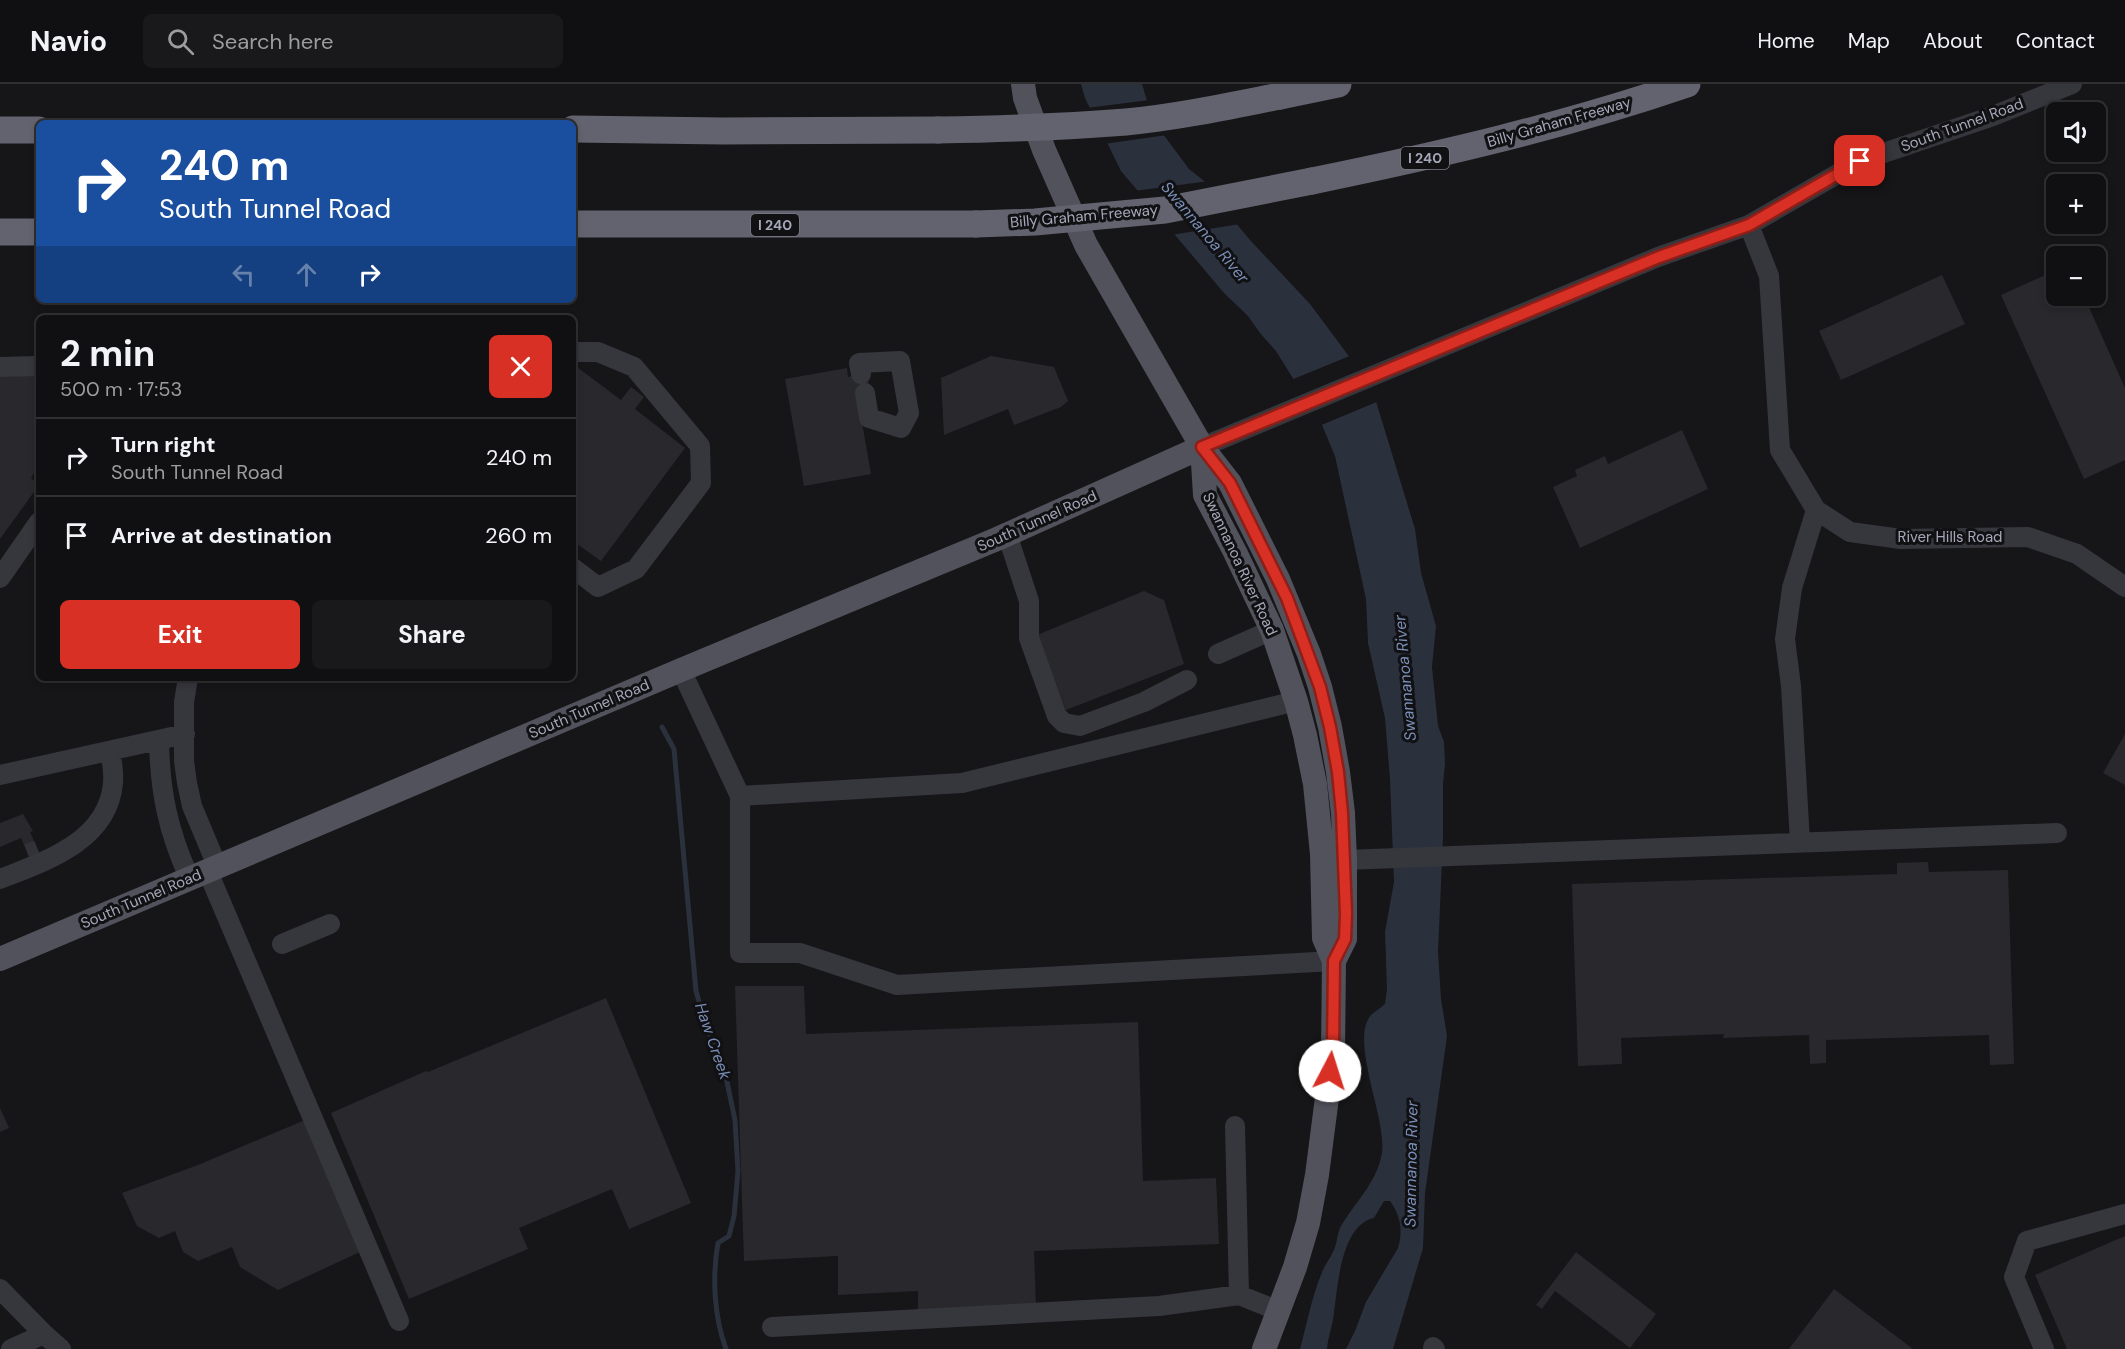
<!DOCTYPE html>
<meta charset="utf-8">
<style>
:root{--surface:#101012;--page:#19191b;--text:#f1f3f6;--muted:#9c9d9f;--line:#303032;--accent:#d93025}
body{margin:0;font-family:"DM Sans",sans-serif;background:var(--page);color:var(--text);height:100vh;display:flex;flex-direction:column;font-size:22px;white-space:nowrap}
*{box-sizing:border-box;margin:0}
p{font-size:20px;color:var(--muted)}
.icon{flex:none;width:33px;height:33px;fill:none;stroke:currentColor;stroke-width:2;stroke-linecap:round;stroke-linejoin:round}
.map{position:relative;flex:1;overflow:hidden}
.sheet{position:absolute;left:36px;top:231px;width:540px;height:366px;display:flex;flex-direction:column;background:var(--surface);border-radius:9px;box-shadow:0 3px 9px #0003,0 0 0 2px var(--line)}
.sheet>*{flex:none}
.hud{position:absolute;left:36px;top:36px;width:540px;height:183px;border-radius:9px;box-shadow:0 3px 9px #0003,0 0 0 2px var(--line);background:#1a4fa0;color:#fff;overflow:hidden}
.fabs{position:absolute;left:2046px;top:18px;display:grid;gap:12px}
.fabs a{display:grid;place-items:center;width:60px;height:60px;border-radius:9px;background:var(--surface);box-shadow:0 3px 9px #0003,0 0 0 2px var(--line);font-size:30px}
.pin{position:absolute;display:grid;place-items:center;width:51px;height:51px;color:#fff;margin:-26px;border-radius:12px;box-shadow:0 3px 9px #0006}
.me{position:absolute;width:66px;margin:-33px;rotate:5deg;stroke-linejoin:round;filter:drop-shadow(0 0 4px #0008)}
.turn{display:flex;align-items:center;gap:21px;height:126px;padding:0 24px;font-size:27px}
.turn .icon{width:78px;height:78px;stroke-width:2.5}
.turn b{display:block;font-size:42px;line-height:51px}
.lanes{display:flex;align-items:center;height:57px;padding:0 24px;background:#0003;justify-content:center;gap:30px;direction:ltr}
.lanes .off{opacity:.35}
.round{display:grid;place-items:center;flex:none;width:63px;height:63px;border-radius:9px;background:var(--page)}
.summary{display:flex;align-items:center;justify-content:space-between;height:102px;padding:0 24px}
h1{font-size:36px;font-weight:700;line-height:45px}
.button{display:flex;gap:12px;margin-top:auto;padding:12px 24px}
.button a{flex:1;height:69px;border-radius:9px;background:var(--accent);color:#fff;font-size:24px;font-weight:700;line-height:69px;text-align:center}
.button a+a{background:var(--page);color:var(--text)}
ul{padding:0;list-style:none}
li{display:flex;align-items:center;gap:18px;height:78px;padding:0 24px;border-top:2px solid var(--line)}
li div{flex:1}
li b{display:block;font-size:22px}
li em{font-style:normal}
header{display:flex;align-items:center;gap:36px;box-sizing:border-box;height:84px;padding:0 30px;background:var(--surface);border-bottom:2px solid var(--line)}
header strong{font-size:28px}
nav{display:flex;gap:33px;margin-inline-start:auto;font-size:21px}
.search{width:420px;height:54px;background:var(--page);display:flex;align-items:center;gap:15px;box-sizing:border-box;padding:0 21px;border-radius:9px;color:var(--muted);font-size:22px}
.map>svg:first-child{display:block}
.water{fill:#2a313d}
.pier{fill:#161518}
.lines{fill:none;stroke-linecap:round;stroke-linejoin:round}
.stream{stroke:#2a313d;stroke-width:5}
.building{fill:#29282c}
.minor-tunnel{stroke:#333238;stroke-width:20;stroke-dasharray:20 10;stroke-linecap:butt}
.minor{stroke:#36363d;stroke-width:20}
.major{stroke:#52525c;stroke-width:24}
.highway{stroke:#62636e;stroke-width:27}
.highway-bridge{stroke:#62636e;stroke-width:27}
.route-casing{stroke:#8d1f18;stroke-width:15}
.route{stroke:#d93025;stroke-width:10}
.labels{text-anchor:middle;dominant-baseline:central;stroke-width:6;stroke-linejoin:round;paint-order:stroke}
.shield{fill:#111013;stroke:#797a87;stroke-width:1.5}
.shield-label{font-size:14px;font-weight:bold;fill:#a6a8b9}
.street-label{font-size:15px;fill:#a6a8b9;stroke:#111013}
.water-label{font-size:16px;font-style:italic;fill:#7a8fb7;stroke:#111013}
</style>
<header>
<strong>Navio</strong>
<div class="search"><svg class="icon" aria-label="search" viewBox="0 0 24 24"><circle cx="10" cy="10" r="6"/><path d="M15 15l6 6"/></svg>Search here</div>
<nav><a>Home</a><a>Map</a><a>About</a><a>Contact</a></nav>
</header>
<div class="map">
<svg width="2125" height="1265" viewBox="0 0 2125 1265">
<rect width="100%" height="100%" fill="#161518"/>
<path class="water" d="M1081,0H1142L1150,27L1160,46L1189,85L1213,104L1235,138L1250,156L1310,220L1351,275L1374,311L1415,445L1421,489L1436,542L1432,583L1438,642L1444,658L1445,680L1443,700V753L1438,868L1441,915L1447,952L1425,1109L1423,1164L1393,1265H1346L1355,1247L1366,1218L1398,1164C1403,1147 1401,1132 1390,1117H1384L1374,1134C1341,1141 1338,1201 1334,1228C1333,1241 1328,1252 1327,1265H1300C1307,1239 1312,1211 1323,1186C1326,1179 1331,1173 1334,1166C1337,1159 1337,1151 1340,1144C1354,1119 1377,1099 1382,1069C1387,1035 1349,956 1371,931C1375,927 1381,924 1385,920L1387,905L1385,848L1394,798L1390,695L1385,634L1368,559L1366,515L1335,372L1322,341L1276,267L1260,249L1248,232L1224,209L1121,87L1085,14Z"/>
<path class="pier" d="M1149,16L1167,51L1104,60L1087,24Z
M1209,97L1216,102L1240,140L1171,151L1134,107Z
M1352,271L1379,317L1319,342L1291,296Z"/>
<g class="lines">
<path class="stream" d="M662,643L674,665L696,907L707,945L722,974L735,1036L738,1087L734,1132L729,1152L718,1159C712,1192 714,1233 726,1265"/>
</g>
<path class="building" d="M2056,186V212H2084L2125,304V376L2084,395L2001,211Z
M1942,191L1965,240L1841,296L1819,247Z
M991,272L1054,283L1068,317L1061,323L1014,341L1008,325L944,351L941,294Z
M573,280L621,316L631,303L644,313L635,325L685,364L601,477L573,457Z
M847,284L848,293L867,289L870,307L857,310L871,390L804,402L785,295Z
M39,291V381L31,394L39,401L0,455V292Z
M1682,346L1708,405L1580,464L1553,403L1577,392L1575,386L1605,372L1608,380Z
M1144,507L1164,516L1184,580L1066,626L1037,551Z
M2125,650V701L2103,689Z
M23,730L33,747L30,748L39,769L29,773L21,754L0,763V739Z
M1928,778L1929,788L2008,786L2014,980L1990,981L1989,951L1826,956V979L1810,980L1809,951L1723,954L1724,950L1621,954L1622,980L1578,982L1572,800L1897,790V779Z
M735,902H804L806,950L1138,938L1143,1097L1216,1094L1219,1160L1034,1167L1036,1222L918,1226V1207L838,1211V1172L744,1177Z
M606,914L691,1119L629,1145L612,1105L519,1144L528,1165L409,1215L331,1029L426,987L428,988Z
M0,1024L9,1044L0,1048Z
M305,1036L360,1168L278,1206L240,1183L232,1163L198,1177L183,1168L175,1147L159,1154L137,1142L122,1109L198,1081Z
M2125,1152V1265H2067L2035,1191Z
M1576,1168L1656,1230L1630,1264L1555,1207L1542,1225L1536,1221Z
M1834,1205L1913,1265H1789Z"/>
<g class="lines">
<path class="minor-tunnel" d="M28,770L38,766"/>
<path class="minor" d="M1749,141L1769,192L1780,366L1816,426L1850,448L1901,455L2028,453L2077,470L2125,503
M573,268H598L634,283L700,362L701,399L636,485L598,503L573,484
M0,283L39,282
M861,290L859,279L900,277L909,329L901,344L869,334L865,309
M1202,363L1658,173L1749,141L1860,77L1993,32L2072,0
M1007,450L1029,517V554L1057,632L1064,639L1080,642L1144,618L1187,596
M0,494L39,438
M1218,570L1272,546
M681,586L740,712V869H800L897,901L1334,877
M188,594L184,618V677L187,699L192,722L218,784
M159,657C160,708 168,748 190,795
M0,691L185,650
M740,712L962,699L1296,617
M1800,758L1791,602L1785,555L1792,504L1816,426
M1345,776L2057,749
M208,788L399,1237
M0,795C46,777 108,757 113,699C114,688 112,677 110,667
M282,860L330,840
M1235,1042L1239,1211
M0,1205L44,1250L11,1265
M772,1243L1159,1222L1239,1211L1279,1227
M44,1250L61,1265
M1433,1263L1435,1265
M2044,1265L2014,1193L2027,1157L2125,1130"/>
<path class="major" d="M1023,0L1025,14L1044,66L1086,161L1202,363L1230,399L1278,495L1309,570L1320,603L1330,643L1338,688L1343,729L1345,776V855L1334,877
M1202,363L1205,411L1235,468L1272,546L1296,617L1305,651L1315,700L1322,770L1324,854L1334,877L1333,967L1317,1091L1308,1139L1295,1183L1264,1265
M0,875L681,586L997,455L1202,363"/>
<path class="highway" d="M1280,12L1338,0
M573,45L724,47L938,46
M0,46H39
M1312,97C1439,71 1564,42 1687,0
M573,140H976
M0,148H39"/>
<path class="highway-bridge" d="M938,46C1001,45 1064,43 1126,38C1178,33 1229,22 1280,12
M976,140L1035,138L1165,126L1312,97"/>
</g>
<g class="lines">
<defs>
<path id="route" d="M1330,987L1333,967L1334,877L1345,855L1346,830L1342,729L1338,688L1330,643L1320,603L1287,514L1230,399L1202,363L1659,173L1749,141L1860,77"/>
</defs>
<use href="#route" class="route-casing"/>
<use href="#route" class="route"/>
</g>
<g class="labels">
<g class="shield">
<rect x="1401" y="63" width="48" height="22" rx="4.5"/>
<rect x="751" y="130" width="48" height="22" rx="4.5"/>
</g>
<g class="shield-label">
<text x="1425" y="74">I 240</text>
<text x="775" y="141">I 240</text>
</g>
<g class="street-label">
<text transform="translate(1559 38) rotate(-16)">Billy Graham Freeway</text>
<text transform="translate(1962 41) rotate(-20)">South Tunnel Road</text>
<text transform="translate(1084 132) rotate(-5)">Billy Graham Freeway</text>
<text transform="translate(1037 437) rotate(-24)">South Tunnel Road</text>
<text x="1950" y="453">River Hills Road</text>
<text transform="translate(1240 480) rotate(65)">Swannanoa River Road</text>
<text transform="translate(589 625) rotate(-23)">South Tunnel Road</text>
<text transform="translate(141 815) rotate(-23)">South Tunnel Road</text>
</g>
<g class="water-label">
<text transform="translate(1205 148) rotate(50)">Swannanoa River</text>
<text transform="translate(1405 594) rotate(-95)">Swannanoa River</text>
<text transform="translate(713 957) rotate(71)">Haw Creek</text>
<text transform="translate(1411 1080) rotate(-89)">Swannanoa River</text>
</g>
</g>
</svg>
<div class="fabs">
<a><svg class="icon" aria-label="sound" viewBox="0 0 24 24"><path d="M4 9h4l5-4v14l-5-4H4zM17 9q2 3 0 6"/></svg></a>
<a>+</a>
<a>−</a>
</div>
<div class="pin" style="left:1860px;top:77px;background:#d93025"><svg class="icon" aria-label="arrive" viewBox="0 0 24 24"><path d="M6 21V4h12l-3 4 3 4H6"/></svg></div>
<svg class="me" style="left:1330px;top:987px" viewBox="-20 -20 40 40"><circle r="19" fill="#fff"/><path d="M0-13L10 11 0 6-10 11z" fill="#d93025"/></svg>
<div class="hud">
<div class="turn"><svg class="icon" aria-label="right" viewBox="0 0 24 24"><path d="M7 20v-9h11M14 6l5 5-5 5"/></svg><div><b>240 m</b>South Tunnel Road</div></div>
<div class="lanes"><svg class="icon off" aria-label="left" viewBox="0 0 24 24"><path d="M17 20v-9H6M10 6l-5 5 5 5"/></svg><svg class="icon off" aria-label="ahead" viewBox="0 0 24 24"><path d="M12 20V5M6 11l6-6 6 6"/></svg><svg class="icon" aria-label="right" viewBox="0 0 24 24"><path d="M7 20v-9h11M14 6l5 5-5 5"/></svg></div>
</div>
<section class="sheet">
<div class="summary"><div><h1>2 min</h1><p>500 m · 17:53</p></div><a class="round" style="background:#d93025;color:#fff"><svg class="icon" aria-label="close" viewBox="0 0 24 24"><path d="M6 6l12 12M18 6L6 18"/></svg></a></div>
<ul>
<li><svg class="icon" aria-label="right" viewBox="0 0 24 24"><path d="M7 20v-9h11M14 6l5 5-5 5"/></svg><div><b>Turn right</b><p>South Tunnel Road</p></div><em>240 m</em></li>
<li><svg class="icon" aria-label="arrive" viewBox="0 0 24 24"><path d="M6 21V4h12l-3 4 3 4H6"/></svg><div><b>Arrive at destination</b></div><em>260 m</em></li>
</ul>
<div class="button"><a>Exit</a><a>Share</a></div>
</section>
</div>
